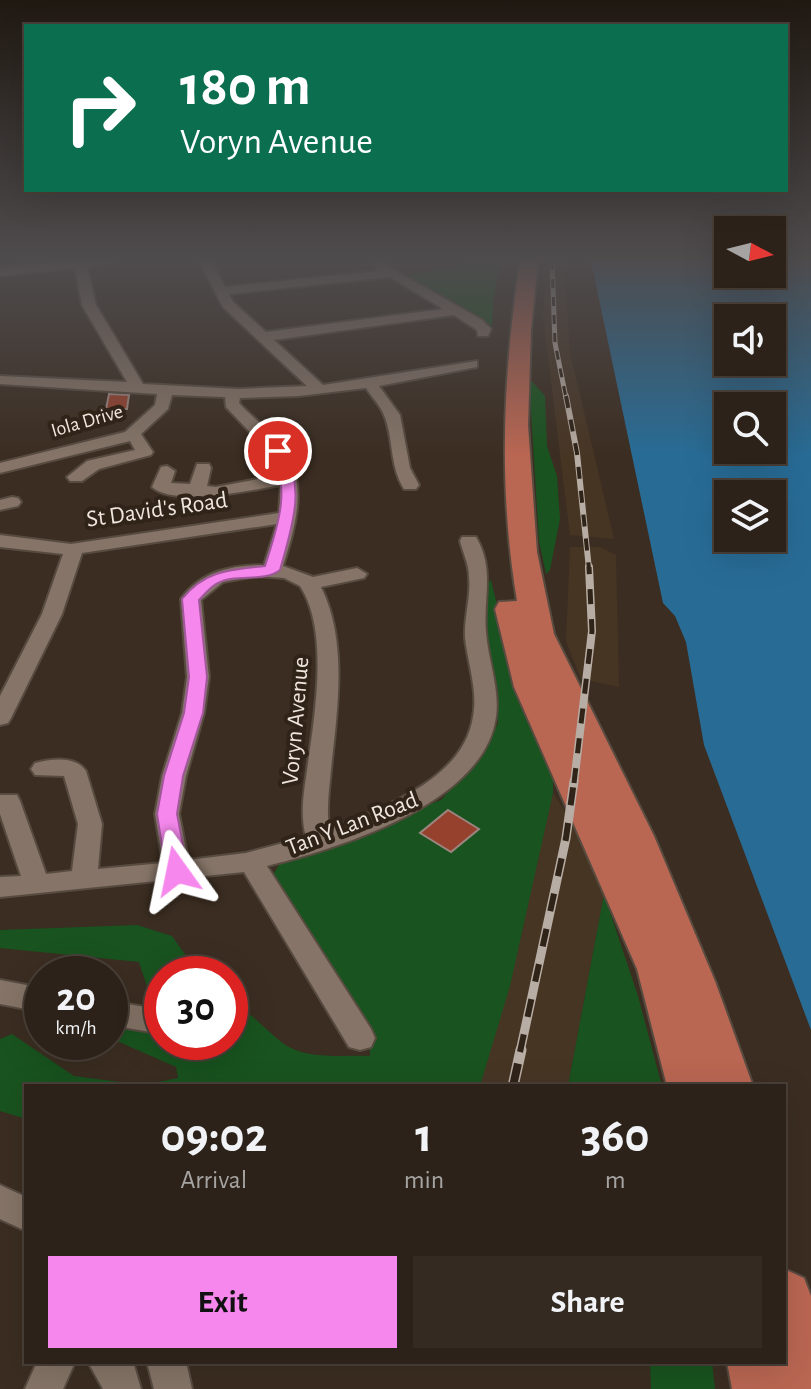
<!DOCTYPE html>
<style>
:root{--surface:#2c2219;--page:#342a22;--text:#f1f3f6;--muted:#a6a4a2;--line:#483f38;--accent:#f688ed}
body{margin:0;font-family:"Alegreya Sans",sans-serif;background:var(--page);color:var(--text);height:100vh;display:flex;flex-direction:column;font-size:30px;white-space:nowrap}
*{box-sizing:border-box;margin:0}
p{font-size:26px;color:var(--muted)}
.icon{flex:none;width:44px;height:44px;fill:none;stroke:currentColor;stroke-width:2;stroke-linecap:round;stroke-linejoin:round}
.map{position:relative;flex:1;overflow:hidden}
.details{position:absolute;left:24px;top:1084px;width:762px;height:280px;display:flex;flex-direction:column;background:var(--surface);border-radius:0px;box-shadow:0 8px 32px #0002,0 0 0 2px var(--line)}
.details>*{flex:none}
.guide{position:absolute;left:24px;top:24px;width:764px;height:168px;border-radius:0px;box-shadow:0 8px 32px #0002,0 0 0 2px var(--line);background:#0b6e4f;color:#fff;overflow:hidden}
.needle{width:52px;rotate:97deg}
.fabs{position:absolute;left:714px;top:216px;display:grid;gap:16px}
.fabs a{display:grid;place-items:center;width:72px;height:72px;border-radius:0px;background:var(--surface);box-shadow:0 8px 32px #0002,0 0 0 2px var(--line);font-size:40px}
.speed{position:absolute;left:24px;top:956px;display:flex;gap:16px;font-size:40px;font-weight:700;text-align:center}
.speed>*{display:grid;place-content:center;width:104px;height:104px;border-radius:50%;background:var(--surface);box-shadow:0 8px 32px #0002,0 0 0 2px var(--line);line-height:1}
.speed small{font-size:20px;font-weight:400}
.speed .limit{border:12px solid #d22;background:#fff;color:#111}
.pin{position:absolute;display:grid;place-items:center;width:68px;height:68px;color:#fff;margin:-34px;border:4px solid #fff;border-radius:50%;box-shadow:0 2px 8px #0007}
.me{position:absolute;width:88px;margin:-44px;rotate:348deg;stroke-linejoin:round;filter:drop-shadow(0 0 6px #0008)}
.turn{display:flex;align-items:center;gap:28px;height:168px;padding:0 24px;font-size:36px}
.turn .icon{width:104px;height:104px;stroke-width:2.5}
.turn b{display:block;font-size:56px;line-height:68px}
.eta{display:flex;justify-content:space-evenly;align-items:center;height:136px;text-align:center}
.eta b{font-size:48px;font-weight:700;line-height:56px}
.button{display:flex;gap:16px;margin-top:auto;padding:16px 24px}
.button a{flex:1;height:92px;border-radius:0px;background:var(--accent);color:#111;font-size:32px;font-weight:700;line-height:92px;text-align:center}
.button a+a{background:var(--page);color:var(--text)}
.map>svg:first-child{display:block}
.built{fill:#473524}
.green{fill:#19531f}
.water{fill:#286c96;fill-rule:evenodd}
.building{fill:#96412d;stroke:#9c857f;stroke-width:2}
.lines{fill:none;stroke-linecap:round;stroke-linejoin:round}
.minor-casing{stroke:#574b40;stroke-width:4}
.highway-casing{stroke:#574b40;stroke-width:4}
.minor{fill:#857467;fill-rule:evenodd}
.highway{fill:#b96652;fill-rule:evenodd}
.rail-far4-casing{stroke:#b8ada4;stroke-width:5}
.rail-far3-casing{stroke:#b8ada4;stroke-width:6}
.rail-far2-casing{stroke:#b8ada4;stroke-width:8}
.rail-far1-casing{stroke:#b8ada4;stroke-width:9}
.rail-casing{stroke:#b8ada4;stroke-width:11}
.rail-far4{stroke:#302317;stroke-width:3;stroke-dasharray:9;stroke-linecap:butt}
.rail-far3{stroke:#302317;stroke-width:4;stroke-dasharray:12;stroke-linecap:butt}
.rail-far2{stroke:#302317;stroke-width:5;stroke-dasharray:15;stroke-linecap:butt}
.rail-far1{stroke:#302317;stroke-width:6;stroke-dasharray:18;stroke-linecap:butt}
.rail{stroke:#302317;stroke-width:8;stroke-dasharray:23;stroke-linecap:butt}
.route{fill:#f688ed;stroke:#a0589a;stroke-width:2}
.labels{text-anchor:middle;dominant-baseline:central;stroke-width:8;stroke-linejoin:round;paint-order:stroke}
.far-street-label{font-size:20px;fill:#efe6de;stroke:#302317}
.street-label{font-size:24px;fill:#efe6de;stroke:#302317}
</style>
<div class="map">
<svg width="811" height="1389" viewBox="0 0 811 1389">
<rect width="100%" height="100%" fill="#3b2d21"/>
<path class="built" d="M545,261H564L570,352L614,539L570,535L543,317Z
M570,547H600L616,555L619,687L581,679L566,641Z
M553,793L584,841L604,894L568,1086H458L501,978Z"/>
<path class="green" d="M477,261H500L493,303L492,326L408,276Z
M529,378L545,396L547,446L557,476L560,519L550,570L546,574L539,541Z
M491,580L514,675L553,768V793L510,986L480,1086H26V1119L0,1111V1039L12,1034L74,1076L143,1085L178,1078L176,1067L110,1038V1028L119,1020L162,1027V1042H230L234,1040L238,1029L230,1026V1000C251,1012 265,1030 284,1044C306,1060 344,1055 370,1056L369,1028L273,875L282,859L441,800L484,751L498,723V690L486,643L484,607L487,583Z
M604,894L638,996L662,1086H568Z
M137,925L172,936L199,974H162V1010L154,1008L139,962L0,948V930Z
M650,1362H712L715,1389H651Z"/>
<path class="water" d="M591,261H728V274H772V261H811V1030L704,745L686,642L675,616L663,603ZM728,318H772V362H728ZM728,406H772V450H728ZM728,494H772V538H728Z"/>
<path class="building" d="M109,394L129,395L127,409H121L120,413L105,414Z
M448,810L479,829L451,852L420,833Z"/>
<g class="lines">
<defs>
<path id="minor" d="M70,261H113L87,267L96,305L143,384L239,389L307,386L223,307L199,261H211L225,287L379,271L374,266L380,262L482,320L491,329L488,336H478L477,330L454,315L274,340L323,385L477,361V367L379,386L400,415L410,468L419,485L416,489H404C389,465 394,439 384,415C380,405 371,396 366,388L298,396L240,398L239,403C252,417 267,428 279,443C310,480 296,524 283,566L313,577L357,568L367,574L364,578L321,587C347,639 338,705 332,760C330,783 326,806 329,829C381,808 463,781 473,717C478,691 468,664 465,638C464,617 471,597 469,577C469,564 463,553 460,541L462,537H476C495,569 483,598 486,632C488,660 500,689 496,717C484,804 339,848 267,866L371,1029L375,1038L371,1047L360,1050L349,1047L244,872L0,897V877L21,876L0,814V795H17L20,801L46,874L72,871L78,824L64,776L35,775L31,769L35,763C51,759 75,755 86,771L102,824L98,869L163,863L155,814L162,776L182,713L187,677L181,599C201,571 232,565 264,565L277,524L82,553L62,614L11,718L8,723L0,725V696L42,614L63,554L0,547V535L71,544L279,513L281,485C253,490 174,507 152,487L161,467L167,466L175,471L171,483L190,484L197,464H209L211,468L207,486L216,487L279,475L268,451L226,407L225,397L172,395L168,409L141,434L153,452L151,455L99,469L82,481H70L67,477L87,461L135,450L130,441L0,473V463L125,432L155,405L157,394L0,384V376L127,382L82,305L75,268L0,276V268ZM390,277L443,309L266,332L233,302L229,294ZM256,576L284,578L300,586C329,630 315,713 308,763C305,787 299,812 306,837L246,853L188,860L179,814L186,776L204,713L209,677L201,600L223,582Z
M12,497L18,498L21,502L18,506L0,510V500Z
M0,980L42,988V1012L0,1004Z
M110,1001L162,1010V1034L110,1025Z
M0,1185L26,1197V1231L0,1219Z
M37,1362H75L63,1389H25Z
M88,1362H133L141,1389H103Z
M147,1362H186L192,1389H154Z"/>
<path id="highway" d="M520,261H538L531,330L528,425L537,552L554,634L654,836L715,981L753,1086H667L637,969L514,687L495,609L499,602L517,601C498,488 503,374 520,261Z
M784,1269L804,1278L811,1296V1389H732L727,1362H784Z"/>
</defs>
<use href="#minor" class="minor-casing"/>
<use href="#highway" class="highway-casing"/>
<use href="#minor" class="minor"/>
<use href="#highway" class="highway"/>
<defs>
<path id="rail-far4" d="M552,261L555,343L566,398"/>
<path id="rail-far3" d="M566,396L577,453L589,569"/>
<path id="rail-far2" d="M574,783L592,631L589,567"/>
<path id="rail-far1" d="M520,1052L566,838L574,781"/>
<path id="rail" d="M513,1086L521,1050"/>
</defs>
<use href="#rail-far4" class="rail-far4-casing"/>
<use href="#rail-far3" class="rail-far3-casing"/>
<use href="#rail-far2" class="rail-far2-casing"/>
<use href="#rail-far1" class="rail-far1-casing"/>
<use href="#rail" class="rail-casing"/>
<use href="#rail-far4" class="rail-far4"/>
<use href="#rail-far3" class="rail-far3"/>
<use href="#rail-far2" class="rail-far2"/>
<use href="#rail-far1" class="rail-far1"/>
<use href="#rail" class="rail"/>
</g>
<linearGradient id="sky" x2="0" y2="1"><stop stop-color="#201912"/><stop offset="0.57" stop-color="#4f4c4e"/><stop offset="1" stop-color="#4f4c4e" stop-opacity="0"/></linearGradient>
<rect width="811" height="456" fill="url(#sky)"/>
<path class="route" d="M278,447L283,449C307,487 291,530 280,570C264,583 236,573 218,583C211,586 205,594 199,600L207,677L203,713L183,776L177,814L188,871L185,876H169L166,871L157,814L164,776L184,713L189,677L182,599C205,570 231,570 265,566C277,528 292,489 271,451Z"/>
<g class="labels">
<g class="far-street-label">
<text transform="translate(87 421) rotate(-16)">Iola Drive</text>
</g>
<g class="street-label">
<text transform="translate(157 510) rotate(-8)">St David's Road</text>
<text transform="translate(296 721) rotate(-85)">Voryn Avenue</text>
<text transform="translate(352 824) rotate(-21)">Tan Y Lan Road</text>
</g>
</g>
</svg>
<div class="fabs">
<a><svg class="needle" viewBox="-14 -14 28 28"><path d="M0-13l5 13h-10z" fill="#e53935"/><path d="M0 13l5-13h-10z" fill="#a6a4a2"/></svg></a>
<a><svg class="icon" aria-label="sound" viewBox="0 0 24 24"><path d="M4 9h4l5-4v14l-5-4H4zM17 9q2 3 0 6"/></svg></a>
<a><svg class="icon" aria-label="search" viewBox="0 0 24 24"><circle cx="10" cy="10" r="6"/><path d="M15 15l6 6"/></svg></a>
<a><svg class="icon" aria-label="layers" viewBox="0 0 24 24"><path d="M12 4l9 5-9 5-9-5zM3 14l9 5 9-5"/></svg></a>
</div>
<div class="speed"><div>20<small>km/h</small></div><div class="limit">30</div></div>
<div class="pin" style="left:278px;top:451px;background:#d93025"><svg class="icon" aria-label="arrive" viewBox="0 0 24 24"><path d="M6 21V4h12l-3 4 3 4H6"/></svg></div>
<svg class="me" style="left:177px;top:871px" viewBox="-20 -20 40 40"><path d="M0-17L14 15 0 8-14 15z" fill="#f688ed" stroke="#fff" stroke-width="4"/></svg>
<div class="guide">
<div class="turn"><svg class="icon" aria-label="right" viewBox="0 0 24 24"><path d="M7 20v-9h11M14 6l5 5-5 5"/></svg><div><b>180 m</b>Voryn Avenue</div></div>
</div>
<section class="details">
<div class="eta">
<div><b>09:02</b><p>Arrival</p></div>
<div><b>1</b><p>min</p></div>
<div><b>360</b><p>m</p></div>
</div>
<div class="button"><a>Exit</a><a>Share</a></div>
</section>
</div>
